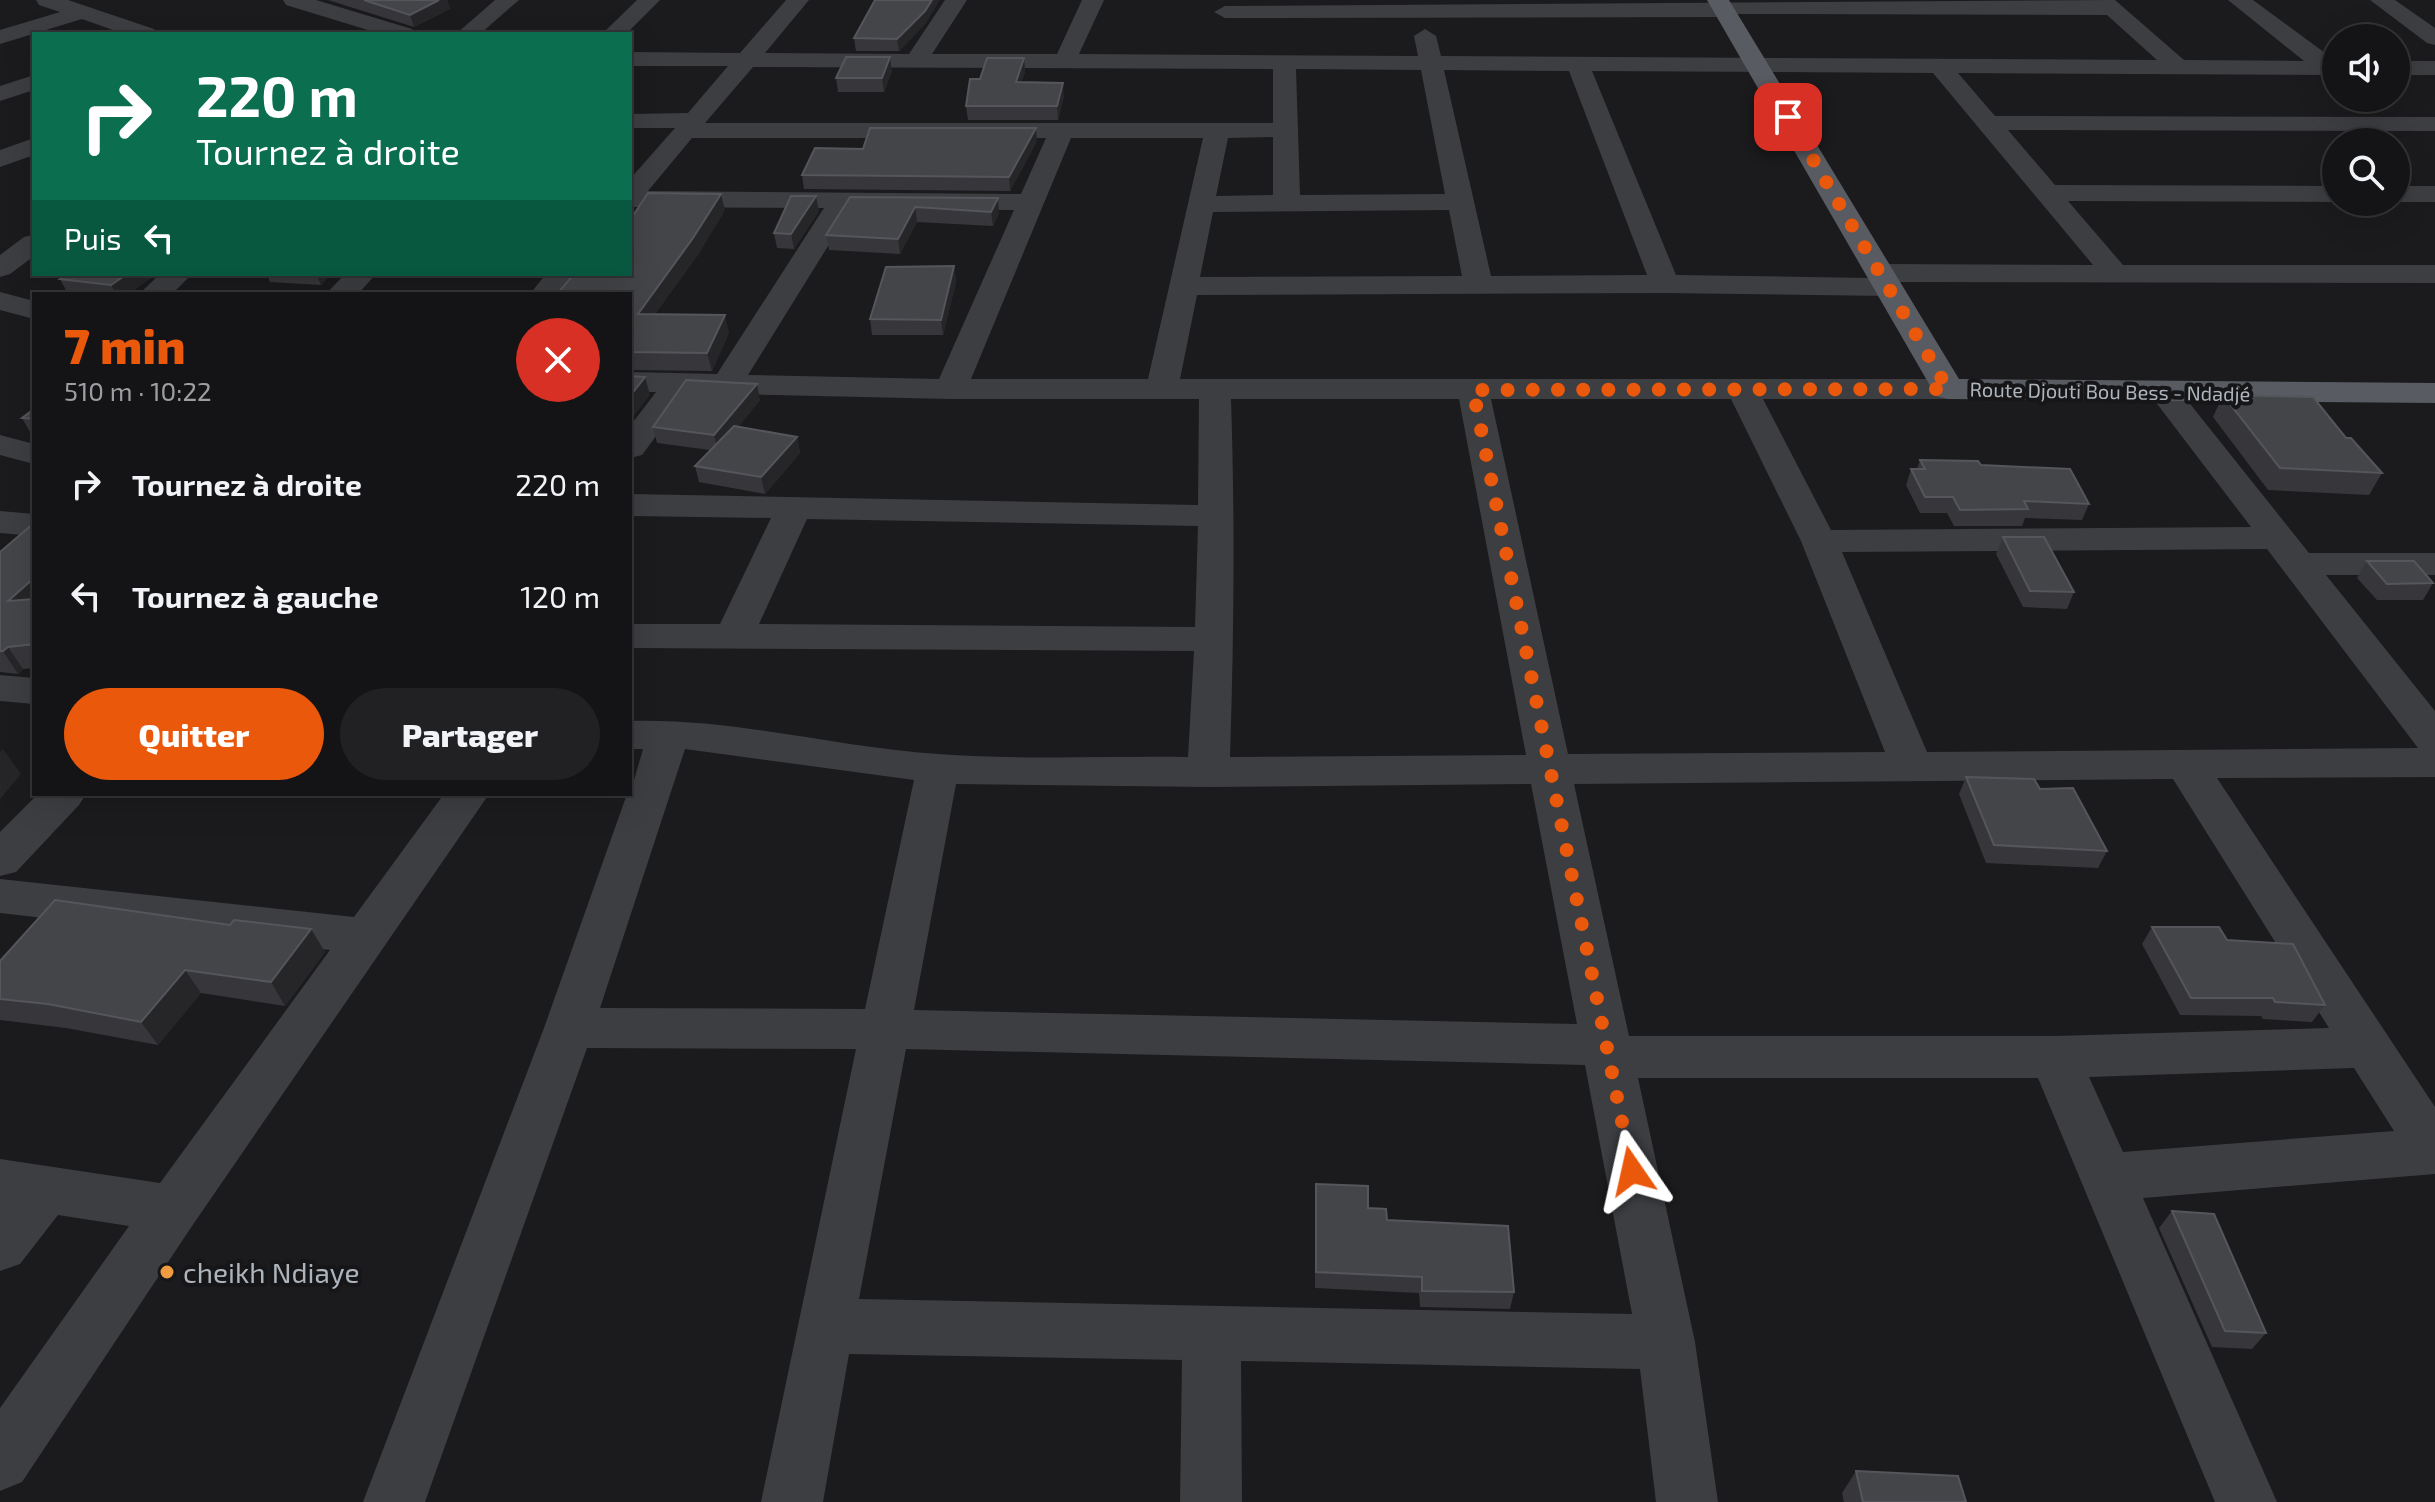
<!DOCTYPE html>
<html lang="fr">
<meta charset="utf-8">
<style>
:root{--surface:#141416;--page:#212123;--text:#f1f3f6;--muted:#9d9ea1;--line:#333335;--accent:#ea580c}
body{margin:0;font-family:"Exo 2",sans-serif;background:var(--page);color:var(--text);height:100vh;display:flex;flex-direction:column;font-size:30px;white-space:nowrap}
*{box-sizing:border-box;margin:0}
p{font-size:26px;color:var(--muted)}
.icon{flex:none;width:44px;height:44px;fill:none;stroke:currentColor;stroke-width:2;stroke-linecap:round;stroke-linejoin:round}
.map{position:relative;flex:1;overflow:hidden}
.details{position:absolute;left:32px;top:292px;width:600px;height:504px;display:flex;flex-direction:column;background:var(--surface);border-radius:0px;box-shadow:0 8px 32px #0002,0 0 0 2px var(--line)}
.details>*{flex:none}
.top-card{position:absolute;left:32px;top:32px;width:600px;height:244px;border-radius:0px;box-shadow:0 8px 32px #0002,0 0 0 2px var(--line);background:#0b6e4f;color:#fff;overflow:hidden}
.tools{position:absolute;left:2322px;top:24px;display:grid;gap:16px}
.tools a{display:grid;place-items:center;width:88px;height:88px;border-radius:50%;background:var(--surface);box-shadow:0 8px 32px #0002,0 0 0 2px var(--line);font-size:40px}
.pin{position:absolute;display:grid;place-items:center;width:68px;height:68px;color:#fff;margin:-34px;border-radius:16px;box-shadow:0 4px 12px #0006}
.me{position:absolute;width:88px;margin:-44px;rotate:349deg;stroke-linejoin:round;filter:drop-shadow(0 0 6px #0008)}
.turn{display:flex;align-items:center;gap:28px;height:168px;padding:0 32px;font-size:36px}
.turn .icon{width:104px;height:104px;stroke-width:2.5}
.turn b{display:block;font-size:56px;line-height:68px}
.then{display:flex;align-items:center;height:76px;padding:0 32px;background:#0003;gap:16px;font-size:30px}
.round{display:grid;place-items:center;flex:none;width:84px;height:84px;border-radius:42px;background:var(--page)}
.head{display:flex;align-items:center;justify-content:space-between;height:136px;padding:0 32px}
h1{font-size:48px;font-weight:800;line-height:60px;color:var(--accent)}
.action{display:flex;gap:16px;margin-top:auto;padding:16px 32px}
.action a{flex:1;height:92px;border-radius:48px;background:var(--accent);color:#fff;font-size:32px;font-weight:800;line-height:92px;text-align:center}
.action a+a{background:var(--page);color:var(--text)}
ul{padding:0;list-style:none}
li{display:flex;align-items:center;gap:24px;height:112px;padding:0 32px}
li div{flex:1}
li b{display:block;font-size:30px}
li em{font-style:normal}
.map>svg:first-child{display:block}
.lines{fill:none;stroke-linecap:round;stroke-linejoin:round}
.minor{fill:#3c3e42;fill-rule:evenodd}
.major{fill:#585b61;fill-rule:evenodd}
.wall{fill:#37373b}
.shaded-wall{fill:#262629}
.building{fill:#444549;stroke:#54565b;stroke-width:2}
.route{stroke:#ea580c;stroke-width:14;stroke-dasharray:0 25.2}
.poi-dot{fill:#ee9b41;stroke:#161618;stroke-width:3}
.labels{text-anchor:middle;dominant-baseline:central;stroke-width:8;stroke-linejoin:round;paint-order:stroke}
.far-street-label{font-size:20px;fill:#aeb4bc;stroke:#161618}
.near-poi-label{font-size:28px;fill:#aeb4bc;stroke:#161618;text-anchor:start}
</style>
<div class="map">
<svg width="2435" height="1502" viewBox="0 0 2435 1502">
<rect width="100%" height="100%" fill="#1b1b1d"/>
<g class="lines">
<path class="minor" d="M36,0H68L154,29L157,34H124L82,19L0,44V30L60,12L39,5Z
M283,0H316L412,29L415,34H381L286,5Z
M495,0H519L480,34H456Z
M637,0H660L626,34H602Z
M786,0H809L765,53L909,54L945,0H967L932,54H1057L1082,0H1104L1079,54L1418,56L1414,36L1425,29L1436,36L1441,56L2157,60L2107,15L1734,14L1725,17L1225,18L1214,12L1225,6L2115,0L2184,60L2304,61L2228,0H2253L2336,61V75L1958,73L1995,116L2435,117V131L2008,130L2055,185L2336,186V202L2068,201L2123,265H2435V283L1899,282L1903,287L1898,293L1888,296L1665,293L1197,295L1180,379H1948L1959,382L1964,389L1959,396L1948,399H1763L1831,530L2251,527L2148,392L2153,385L2164,382L2175,385L2309,553H2435V575H2326L2435,711V777L2217,778L2435,1107V1174L2143,1198L2277,1502H2215L2038,1078H1638L1695,1342L1718,1502H1656L1640,1369L1241,1361L1242,1502H1180L1182,1360L849,1354L823,1502H761L856,1049L587,1048L425,1502H363L544,1028L627,794H630L643,749H630V721C734,718 835,747 938,754C1020,760 1105,756 1188,757L1194,651L630,648V624H720L771,518L630,516V494L1198,505L1199,399H951L688,393L642,455L630,458V426L656,392H630V372L717,374L824,208L630,207V179L675,128H630V114L688,113L728,66H630V52L740,53ZM753,67L1273,69V123H705ZM1296,69L1421,70L1445,194L1300,195ZM1444,70L1569,71L1647,275L1491,276ZM1592,71L1933,73L2093,265L1881,264L1871,267L1867,273L1870,278L1676,275ZM1273,137V195L1216,196L1228,138ZM692,138H1046L1021,194L648,191ZM1071,138H1203L1148,379H971ZM851,209L1014,210L939,379L748,375ZM1449,210L1462,276L1200,277L1213,212ZM1231,399H1459L1526,755L1230,757C1234,636 1235,520 1231,399ZM1491,399H1731L1801,541L1885,752L1568,754ZM807,519L1198,526L1195,627L759,624ZM2267,549L2418,748L1927,752L1842,552ZM685,749L914,780L865,1009L600,1008ZM2173,779L2329,1028L2055,1036H1629L1574,784ZM956,784L1208,787L1531,784L1577,1024L914,1010ZM906,1049L1585,1065L1632,1314L859,1299ZM2354,1068L2394,1131L2123,1152L2089,1077Z
M2370,0H2395L2435,28V45L2427,43Z
M2396,61H2435V75H2396Z
M34,75V90L0,101V86Z
M34,138V155L0,167V150Z
M2396,186H2435V202H2396Z
M34,235V256L10,274L0,277V255L24,237Z
M160,274H192L172,294H139Z
M345,274H376L358,294H326Z
M546,274H576L561,294H530Z
M0,292L34,301V319L0,310Z
M0,435L34,444V464L0,455Z
M0,511L34,514V536L0,533Z
M0,675L34,678V704L0,701Z
M38,794H86L79,805L16,872L0,876V832Z
M444,794H489L192,1226L22,1482L0,1491V1408L129,1226L58,1215L20,1264L0,1271V1159L160,1183L330,950L0,913V879L354,917Z"/>
<path class="major" d="M1707,0H1729L1959,379L2435,383V403L1948,399L1936,396Z"/>
</g>
<path class="wall" d="M328,0H447L450,9L414,27Z
M926,23L899,51H856L854,38Z
M1024,58L1025,72L1021,82L1064,96L1058,120H968L966,106L980,79Z
M892,71L884,92H838L836,78Z
M1037,141L1010,191L804,189L802,175L863,149Z
M850,197L999,213L993,226L917,222L900,254L829,250L826,235Z
M725,210L697,256L655,314L729,333L712,371L630,370V294Z
M819,211L794,249L777,248L774,233Z
M954,266L956,282L943,335H872L870,319Z
M68,274H155V275L128,294H68L60,279Z
M267,274H331L321,285L270,282Z
M2223,395L2346,438L2382,473L2369,495L2268,490L2213,417Z
M760,400L738,427L797,437L800,453L765,494L699,482L695,466L710,450L657,443L653,427Z
M34,409V439L22,418Z
M1920,460L1981,465L2089,504L2082,520L2025,518L2022,526H1954L1947,513H1920L1906,485L1911,469H1917Z
M34,523V668L23,669L18,674L0,672V552Z
M2003,537L2074,592L2067,609L2023,607L1996,554Z
M2367,561L2433,583L2423,600H2377L2357,578Z
M1966,777L2040,789L2107,851L2098,868L1986,863L1959,794Z
M230,925L311,929L325,952L285,1006L201,993L158,1045L66,1028L0,1020V961Z
M2152,927L2227,940L2325,1005L2312,1022L2263,1019L2261,1016L2180,1015L2142,944Z
M1316,1184L1368,1208L1387,1220L1514,1292L1510,1309L1420,1307L1419,1293L1315,1288V1200Z
M2172,1211L2266,1333L2252,1349L2212,1347L2159,1228Z
M1856,1471L1966,1502H1844L1842,1493Z"/>
<path class="shaded-wall" d="M439,0H447L450,9L414,27L410,15Z
M932,0H940L926,23L899,51L897,39Z
M890,57L892,71L884,92L882,78Z
M1024,58L1025,72L1017,95L1016,82Z
M1063,83L1064,96L1058,120L1057,106Z
M1036,128L1037,141L1010,191L1009,177Z
M721,194L725,210L697,256L642,332L638,314Z
M816,196L819,211L794,249L791,234Z
M998,198L999,213L993,226L991,212Z
M915,207L917,222L900,254L898,239Z
M954,266L956,282L943,335L941,320Z
M127,274H155V275L128,294H116L111,285Z
M316,274H331L321,285Z
M725,315L729,333L712,371L707,353Z
M645,377L650,395L630,421V396Z
M757,384L760,400L718,451L714,435Z
M797,437L800,453L765,494L761,477Z
M34,578V612L8,601Z
M8,647L23,669L18,674L3,651Z
M3,749L21,774L0,799V752Z
M311,929L325,952L285,1006L271,982Z
M185,970L201,993L158,1045L141,1022Z"/>
<path class="building" d="M364,0H439L410,15Z
M875,0H932L925,11L897,39L854,38Z
M846,57H890L882,78H836Z
M987,58H1024L1016,82L1063,83L1057,106H966L970,79H980Z
M870,128H1036L1009,177L802,175L815,148L863,149Z
M648,193L721,194L693,238L638,314L725,315L707,353L630,352V294H557L574,274H630V220Z
M791,196H816L791,234L774,233Z
M850,197L998,198L991,212L915,207L898,239L826,235Z
M954,266L941,320L870,319L886,267Z
M68,274H127L111,285L60,279Z
M630,376L645,377L630,396Z
M686,380L757,384L714,435L653,427Z
M2223,395L2313,397L2346,438H2351L2382,473L2280,468Z
M34,409V419L22,418Z
M734,426L797,437L761,477L695,466Z
M1920,460L1978,461L1981,465L2070,469L2089,504L2024,501L2028,509L1960,510L1953,497H1925L1911,469H1925Z
M34,523V578L8,601L34,599V644L8,647L3,651H0V552Z
M2003,537H2044L2074,592L2030,591Z
M2367,561H2414L2433,583L2387,584Z
M1966,777L2034,779L2040,789L2073,788L2107,851L1994,845Z
M55,900L230,925L234,920L311,929L271,982L185,970L141,1022L48,1004L0,999V961Z
M2152,927H2219L2227,940L2293,944L2325,1005L2275,1002L2273,998H2191Z
M1316,1184L1368,1186V1208L1386,1209L1387,1220L1508,1226L1514,1292L1422,1291V1277L1316,1272Z
M2172,1211L2214,1214L2266,1333L2225,1331Z
M1856,1471L1958,1476L1966,1502H1863Z"/>
<g class="lines">
<path class="route" d="M1632,1171L1473,390L1948,389L1788,117"/>
</g>
<circle class="poi-dot" cx="167" cy="1272" r="8"/>
<g class="labels">
<g class="far-street-label">
<text transform="translate(2110 391) rotate(1)">Route Djouti Bou Bess - Ndadjé</text>
</g>
<g class="near-poi-label">
<text x="183" y="1272">cheikh Ndiaye</text>
</g>
</g>
</svg>
<div class="tools">
<a><svg class="icon" aria-label="sound" viewBox="0 0 24 24"><path d="M4 9h4l5-4v14l-5-4H4zM17 9q2 3 0 6"/></svg></a>
<a><svg class="icon" aria-label="search" viewBox="0 0 24 24"><circle cx="10" cy="10" r="6"/><path d="M15 15l6 6"/></svg></a>
</div>
<div class="pin" style="left:1788px;top:117px;background:#d93025"><svg class="icon" aria-label="arrive" viewBox="0 0 24 24"><path d="M6 21V4h12l-3 4 3 4H6"/></svg></div>
<svg class="me" style="left:1632px;top:1171px" viewBox="-20 -20 40 40"><path d="M0-17L14 15 0 8-14 15z" fill="#ea580c" stroke="#fff" stroke-width="4"/></svg>
<div class="top-card">
<div class="turn"><svg class="icon" aria-label="right" viewBox="0 0 24 24"><path d="M7 20v-9h11M14 6l5 5-5 5"/></svg><div><b>220 m</b>Tournez à droite</div></div>
<div class="then">Puis<svg class="icon" aria-label="left" viewBox="0 0 24 24"><path d="M17 20v-9H6M10 6l-5 5 5 5"/></svg></div>
</div>
<section class="details">
<div class="head"><div><h1>7 min</h1><p>510 m · 10:22</p></div><a class="round" style="background:#d93025;color:#fff"><svg class="icon" aria-label="close" viewBox="0 0 24 24"><path d="M6 6l12 12M18 6L6 18"/></svg></a></div>
<ul>
<li><svg class="icon" aria-label="right" viewBox="0 0 24 24"><path d="M7 20v-9h11M14 6l5 5-5 5"/></svg><div><b>Tournez à droite</b></div><em>220 m</em></li>
<li><svg class="icon" aria-label="left" viewBox="0 0 24 24"><path d="M17 20v-9H6M10 6l-5 5 5 5"/></svg><div><b>Tournez à gauche</b></div><em>120 m</em></li>
</ul>
<div class="action"><a>Quitter</a><a>Partager</a></div>
</section>
</div>
